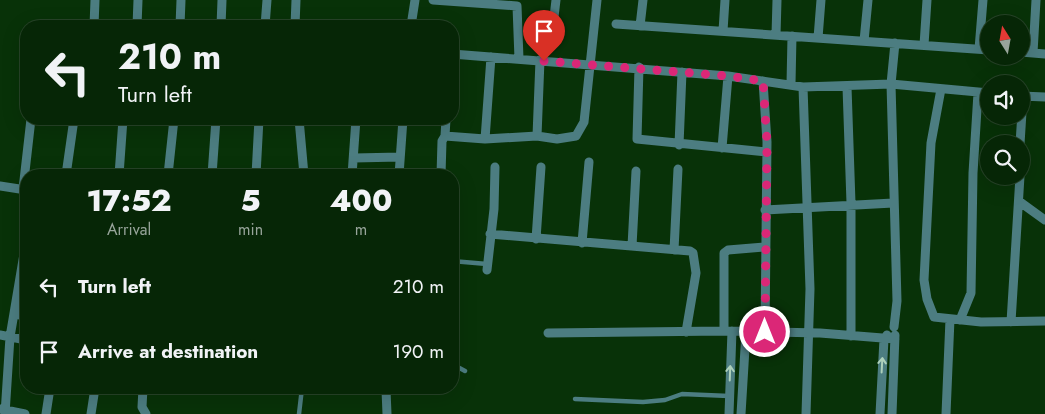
<!DOCTYPE html>
<style>
:root{--surface:#062606;--page:#143214;--text:#f1f3f6;--muted:#98a59b;--line:#274328}
body{margin:0;font-family:Jost,sans-serif;background:var(--page);color:var(--text);height:100vh;display:flex;flex-direction:column;font-size:19px;white-space:nowrap}
*{box-sizing:border-box;margin:0}
p{font-size:16px;color:var(--muted)}
.icon{flex:none;width:28px;height:28px;fill:none;stroke:currentColor;stroke-width:2;stroke-linecap:round;stroke-linejoin:round}
.map{position:relative;flex:1;overflow:hidden}
.sheet{position:absolute;left:20px;top:169px;width:439px;height:225px;display:flex;flex-direction:column;background:var(--surface);border-radius:20px;box-shadow:0 5px 20px #0002,0 0 0 1px var(--line)}
.sheet>*{flex:none}
.guide{position:absolute;left:20px;top:20px;width:439px;height:105px;border-radius:20px;box-shadow:0 5px 20px #0002,0 0 0 1px var(--line);background:#062606;color:var(--text);overflow:hidden}
.needle{width:32px;rotate:349deg}
.controls{position:absolute;left:980px;top:15px;display:grid;gap:10px}
.controls a{display:grid;place-items:center;width:50px;height:50px;border-radius:50%;background:var(--surface);box-shadow:0 5px 20px #0002,0 0 0 1px var(--line);font-size:25px}
.pin{position:absolute;display:grid;place-items:center;width:42px;height:42px;color:#fff;margin:-51px -21px;border-radius:50% 50% 50% 0;rotate:-45deg;box-shadow:0 0 5px #0007}
.pin .icon{rotate:45deg}
.me{position:absolute;width:55px;margin:-28px;rotate:0deg;stroke-linejoin:round;filter:drop-shadow(0 0 4px #0008)}
.turn{display:flex;align-items:center;gap:18px;height:105px;padding:0 15px;font-size:22px}
.turn .icon{width:65px;height:65px;stroke-width:2.5}
.turn b{display:block;font-size:35px;line-height:42px}
.eta{display:flex;justify-content:space-evenly;align-items:center;height:85px;text-align:center}
.eta b{font-size:30px;font-weight:800;line-height:35px}
ul{padding:0;list-style:none}
li{display:flex;align-items:center;gap:15px;height:65px;padding:0 15px}
li div{flex:1}
li b{display:block;font-size:19px}
li em{font-style:normal}
.map>svg:first-child{display:block}
.lines{fill:none;stroke-linecap:round;stroke-linejoin:round}
.lane{stroke:#4c7d81;stroke-width:4.5}
.street{stroke:#4c7d81;stroke-width:9}
.oneway{stroke:#add0bb}
.route{stroke:#db2777;stroke-width:9;stroke-dasharray:0 16.2}
</style>
<div class="map">
<svg width="1045" height="414" viewBox="0 0 1045 414">
<rect width="100%" height="100%" fill="#083208"/>
<g class="lines">
<path class="lane" d="M452,261L487,264
M452,364L465,371
M575,399L643,402L665,400L682,394L729,396
M299,414L302,388"/>
<path class="street" d="M433,0L517,6L519,59
M554,17L556,0
M616,24L989,50
M94,26L95,0
M137,26L138,0
M180,26L181,0
M221,26L222,0
M265,26L267,0
M295,26L296,0
M411,26L415,0
M640,26L643,0
M723,31L725,0
M776,35L777,0
M818,38L821,0
M864,41L868,0
M924,45L927,0
M979,49L983,0
M1021,52L1045,54
M1033,53L1036,0
M452,54L728,76L803,87L891,84L989,93
M491,57L485,139L537,136
M540,60L537,136L557,139L576,136L584,122L597,0
M639,67L637,139L767,152
M763,81L767,142L765,332
M791,84L792,36
M803,87L810,289L806,414
M847,87L851,203V336
M941,89L931,143L924,280L927,299L934,317L981,322L1045,321
M1021,96L1045,97
M299,119L304,175
M446,119L445,136L485,139
M1020,144L1023,96
M679,145L682,72
M722,148L728,76
M354,158L400,157
M66,175L74,119
M119,175L123,119
M168,175L174,119
M212,175L216,119
M256,175L259,119
M352,175L356,119
M399,175L403,119
M441,175L442,141L445,136
M0,186L26,190
M23,189L31,119
M1020,202L1045,220
M765,210L893,203
M490,234L690,251L693,253L696,273L686,332
M536,239L541,167
M582,243L589,162
M632,246L636,171
M674,250L678,169
M487,270L494,209L495,167
M14,314L26,316
M960,320L971,293L973,173L978,93
M1011,322L1020,176
M894,327L897,301L891,84L895,43
M724,331V253L728,250L765,247
M548,333L724,331L820,333L895,339
M0,335L26,340
M143,388L142,407L146,414
M370,388L386,390V388
M386,390L387,414
M0,409L25,414
M5,414L10,337L26,242
M46,414L50,388
M91,414L95,388
M729,414L732,331
M741,414L746,332
M880,414L884,339L887,335
M892,414L895,335
M946,414L950,319"/>
</g>
<defs><path id="oneway-shaft" d="M-6 0H5M1.5-3L5.5 0L1.5 3" fill="none" stroke-width="1.6" stroke-linecap="round" stroke-linejoin="round" transform="scale(1.25)"/></defs>
<g class="oneway">
<use href="#oneway-shaft" transform="translate(882 365) rotate(-87)"/>
<use href="#oneway-shaft" transform="translate(730 373) rotate(-88)"/>
</g>
<g class="lines">
<path class="route" d="M544,61L728,76L763,81L767,142L765,332"/>
</g>
</svg>
<div class="controls">
<a><svg class="needle" viewBox="-14 -14 28 28"><path d="M0-13l5 13h-10z" fill="#e53935"/><path d="M0 13l5-13h-10z" fill="#98a59b"/></svg></a>
<a><svg class="icon" aria-label="sound" viewBox="0 0 24 24"><path d="M4 9h4l5-4v14l-5-4H4zM17 9q2 3 0 6"/></svg></a>
<a><svg class="icon" aria-label="search" viewBox="0 0 24 24"><circle cx="10" cy="10" r="6"/><path d="M15 15l6 6"/></svg></a>
</div>
<div class="pin" style="left:544px;top:61px;background:#d93025"><svg class="icon" aria-label="arrive" viewBox="0 0 24 24"><path d="M6 21V4h12l-3 4 3 4H6"/></svg></div>
<svg class="me" style="left:765px;top:332px" viewBox="-20 -20 40 40"><circle r="17" fill="#db2777" stroke="#fff" stroke-width="3"/><path d="M0-11L8 9 0 5-8 9z" fill="#fff"/></svg>
<div class="guide">
<div class="turn"><svg class="icon" aria-label="left" viewBox="0 0 24 24"><path d="M17 20v-9H6M10 6l-5 5 5 5"/></svg><div><b>210 m</b>Turn left</div></div>
</div>
<section class="sheet">
<div class="eta">
<div><b>17:52</b><p>Arrival</p></div>
<div><b>5</b><p>min</p></div>
<div><b>400</b><p>m</p></div>
</div>
<ul>
<li><svg class="icon" aria-label="left" viewBox="0 0 24 24"><path d="M17 20v-9H6M10 6l-5 5 5 5"/></svg><div><b>Turn left</b></div><em>210 m</em></li>
<li><svg class="icon" aria-label="arrive" viewBox="0 0 24 24"><path d="M6 21V4h12l-3 4 3 4H6"/></svg><div><b>Arrive at destination</b></div><em>190 m</em></li>
</ul>
</section>
</div>
